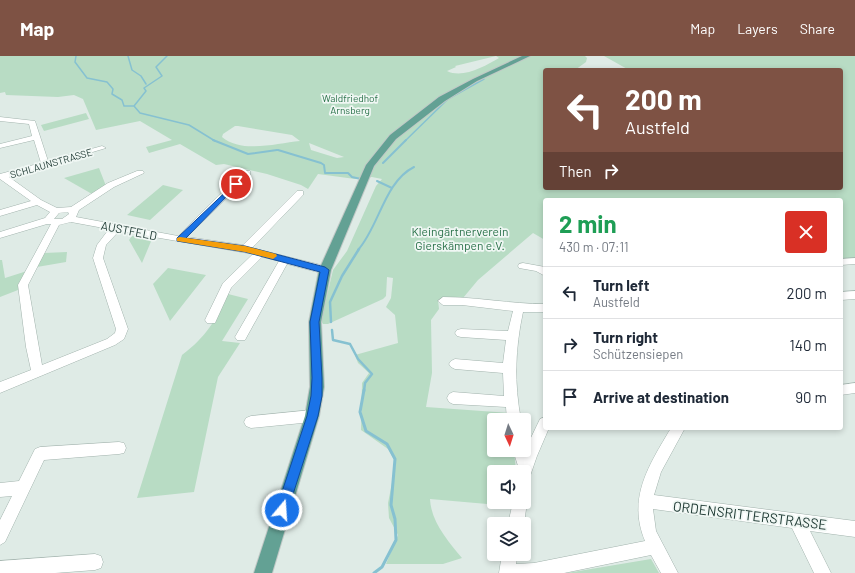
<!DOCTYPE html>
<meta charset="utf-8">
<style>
:root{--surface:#fff;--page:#f2f2f3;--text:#1f2937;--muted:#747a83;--line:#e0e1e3;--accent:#7e5244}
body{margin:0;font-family:Barlow,sans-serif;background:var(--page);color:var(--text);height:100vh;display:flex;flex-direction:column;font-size:15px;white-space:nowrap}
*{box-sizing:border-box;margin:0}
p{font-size:13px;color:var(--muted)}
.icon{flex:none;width:22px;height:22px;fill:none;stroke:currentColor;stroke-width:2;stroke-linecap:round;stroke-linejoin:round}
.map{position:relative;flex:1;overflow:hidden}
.sheet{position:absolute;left:543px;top:142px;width:300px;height:232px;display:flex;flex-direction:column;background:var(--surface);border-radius:4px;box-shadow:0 2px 6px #0003}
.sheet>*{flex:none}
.top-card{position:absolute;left:543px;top:12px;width:300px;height:122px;border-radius:4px;box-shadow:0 2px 6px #0003;background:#7e5244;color:#fff;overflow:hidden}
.needle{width:26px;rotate:176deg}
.controls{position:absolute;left:487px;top:357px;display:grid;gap:8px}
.controls a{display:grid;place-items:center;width:44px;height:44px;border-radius:4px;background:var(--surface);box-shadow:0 2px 6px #0003;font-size:20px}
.pin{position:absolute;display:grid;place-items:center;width:34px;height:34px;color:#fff;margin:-17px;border:2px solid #fff;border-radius:50%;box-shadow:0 1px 4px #0007}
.me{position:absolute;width:44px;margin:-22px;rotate:18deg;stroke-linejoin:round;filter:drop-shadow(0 0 3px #0008)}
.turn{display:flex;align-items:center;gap:14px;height:84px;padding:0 16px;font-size:18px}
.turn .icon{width:52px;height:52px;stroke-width:2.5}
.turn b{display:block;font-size:28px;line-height:34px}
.then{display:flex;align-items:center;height:38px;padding:0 16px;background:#0003;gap:8px;font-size:15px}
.round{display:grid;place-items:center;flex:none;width:42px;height:42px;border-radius:4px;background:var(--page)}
.overview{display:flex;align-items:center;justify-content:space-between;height:68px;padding:0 16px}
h1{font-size:24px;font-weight:700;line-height:30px;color:#1e9e55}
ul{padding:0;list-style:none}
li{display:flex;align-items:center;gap:12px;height:52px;padding:0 16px;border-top:1px solid var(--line)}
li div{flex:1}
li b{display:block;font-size:15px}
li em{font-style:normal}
header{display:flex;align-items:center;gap:24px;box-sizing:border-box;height:56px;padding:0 20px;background:var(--accent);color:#fff}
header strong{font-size:19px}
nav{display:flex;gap:22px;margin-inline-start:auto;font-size:14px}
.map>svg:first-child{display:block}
.green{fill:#b8dcc4;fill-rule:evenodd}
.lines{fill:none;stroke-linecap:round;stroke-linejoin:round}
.stream-far3{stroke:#86c1d1;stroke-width:1.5}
.stream-far2{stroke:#86c1d1;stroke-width:2}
.stream-far1{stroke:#86c1d1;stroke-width:2.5}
.stream{stroke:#86c1d1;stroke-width:3}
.minor-casing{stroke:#a2b3ad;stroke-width:1}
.major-casing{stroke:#c1c8c6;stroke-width:2}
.minor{fill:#fff;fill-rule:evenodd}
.major{fill:#63a194;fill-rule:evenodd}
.route{fill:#1a73e8;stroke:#114b97}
.slow{fill:#f59e0b}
.labels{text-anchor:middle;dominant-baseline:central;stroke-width:3.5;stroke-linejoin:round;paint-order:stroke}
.far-park-label{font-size:10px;fill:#2a724a;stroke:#f0f7f4}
.far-street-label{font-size:10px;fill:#203b35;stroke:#f0f7f4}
.street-label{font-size:12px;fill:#203b35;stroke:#f0f7f4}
.park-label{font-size:12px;fill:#2a724a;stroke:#f0f7f4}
.near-street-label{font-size:14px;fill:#203b35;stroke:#f0f7f4}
</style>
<header>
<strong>Map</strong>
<nav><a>Map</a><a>Layers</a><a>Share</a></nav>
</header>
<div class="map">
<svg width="855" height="517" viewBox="0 0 855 517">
<rect width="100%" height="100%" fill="#dfebe6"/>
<path class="green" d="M0,0H585L587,2L586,6L575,14H545V132H841V14H629L604,0H855V208L841,209V144H545V184L533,177L478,224L463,242L438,244L439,253L431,264L432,317L426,351L510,357L511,364H494V394H514L516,416H494V446H511L510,450L430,443C431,466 448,485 462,502L443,508H386L398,479L389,462L388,447L396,407L388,393L361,374L362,327L369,317L358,307L355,299L398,287L395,259L386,251L391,242L393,222L387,221L386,240L383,243L328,268H323L321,265L333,214L347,195L376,130L382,123L372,121L355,123L318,118L308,133L301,129L267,118L224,108L216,109L180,88L149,97L146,91L172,84L140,65L96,74L83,43L74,39L58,41L6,39L5,36L0,37ZM496,0L499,2C485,10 463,23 447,15L456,11L455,10ZM235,70H238L292,79L300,85C277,87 242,98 222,81L223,78ZM309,87L344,101L337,102L311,94Z
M86,57L89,63L44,75L41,69Z
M99,112L106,130L92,138L64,122Z
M163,129L183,134L150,164L127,159Z
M132,180L152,183L142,207L129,184Z
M67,196L66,206L37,211L44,197Z
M0,204H2L5,222L27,215L18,234L0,241Z
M168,212L206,219L170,265L153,228Z
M228,238L248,243L222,285L240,287L218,321L194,436L137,442L182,299C207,280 215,265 228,238Z
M651,503L659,517H567Z"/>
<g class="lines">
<path class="stream-far3" d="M76,0L75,6L87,22L107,26L113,33L112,38L122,44L124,50H134
M128,0L132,14L141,20L146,28
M167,0L156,11L162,20L144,32L146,35L134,50L140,57L189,69L215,85
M405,85L448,43L484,23"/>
<path class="stream-far2" d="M213,84L248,98L277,94
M278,94L321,107L324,109L325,117H348L352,121L361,123
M383,107L406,84
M377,125L392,132
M358,194C379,171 384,126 414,111"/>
<path class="stream-far1" d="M331,266L330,246L342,220L359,193
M332,274L333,284L350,288L358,303L372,318L365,327L364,335"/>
<path class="stream" d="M364,334L360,356L366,375L387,388L395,403L391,449L395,463L396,484L382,511L374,517"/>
<defs>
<path id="minor" d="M0,61L35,65L48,105L102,90L106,92L9,121L41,144L57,152L71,151L108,127L137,115H143L144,117L114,131L79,154L76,161L178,180L244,115H250V119L187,181L243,189L297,135H303V139L252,192L325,210L330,214L325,218L287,208L245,284H237L235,281L279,205L262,201L231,232L215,267H207L205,264L223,227L253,198L119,175L106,189L103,202L128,273L124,283L115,289L0,337V326L31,314L26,291L18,229L51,168H47L0,182V176L45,162L50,156L37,149L0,160V154L31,145L0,123V118L41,107L34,84L0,92V88L32,80L29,68L0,65ZM68,156L69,158L62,163H54L59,157ZM71,166L109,173L97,189L93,202L116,273L115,277L107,283L42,309L28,229L59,169Z
M855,202V208L841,209V203Z
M523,207L545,211V220L536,215L519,212L518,210L519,208Z
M855,235V243L841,244V236Z
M443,241C477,241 511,248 545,248V256H523C515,293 514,327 521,364H507L506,351L453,348L449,346L447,342L449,338L453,336L504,340L503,317L455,313L451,311L449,308L451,305L455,303L503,307L506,284L461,281L457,280L455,277L457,274L461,273L508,275L513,255L462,249H443L438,245Z
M855,327V337L841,339V329Z
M312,354L317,356L319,360L317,364L312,366L251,372L246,370L244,366L246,362L251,360Z
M545,361V372H549L537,400L529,423L524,425V416H518L519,413L513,394H524V389L526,392L540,363Z
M671,372H685L661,416L654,439L855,465V481L810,475L831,517H814L792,472L653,453L656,475L678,517H661L651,499L564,517H499L502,498H518L516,508L534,507L645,485C627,442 649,409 671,372Z
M119,386L124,387L126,392L124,397L119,398L44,404L5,486L0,489V464L12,440L0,441V427L19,425L35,393L40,391Z
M524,440L527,446L524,468H508L513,446H524Z
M95,498L101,500L103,506L101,512L95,514L55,517H0V505Z"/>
<path id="major" d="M522,0H530L477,25L445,45L396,83L374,110L331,214L321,266L324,331L319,360L272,517H254L305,360L310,331L309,266L319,214L366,109L390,79L439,41L473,23Z"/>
</defs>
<use href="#minor" class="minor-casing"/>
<use href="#major" class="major-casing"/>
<use href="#minor" class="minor"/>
<use href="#major" class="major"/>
</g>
<path class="route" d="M236,126L238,127V129L186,182L245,190L325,211L329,214L319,266L322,322V340L318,360L288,454L286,459L282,461L278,459L276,454L307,360L311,340L312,322L310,266L320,216L245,196L177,185V182Z"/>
<path class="slow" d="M180,181L245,190L276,198L277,200L273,203L245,196L177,185V182Z"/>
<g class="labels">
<g class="far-park-label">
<text x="350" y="42">Waldfriedhof<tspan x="350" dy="12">Arnsberg</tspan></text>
</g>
<g class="far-street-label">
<text transform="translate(51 107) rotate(-16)">SCHLAUNSTRASSE</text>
</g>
<g class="street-label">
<text transform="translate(129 174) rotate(11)">AUSTFELD</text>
</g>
<g class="park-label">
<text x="460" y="175">Kleingärtnerverein<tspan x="460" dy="14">Gierskämpen e.V.</tspan></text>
</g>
<g class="near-street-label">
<text transform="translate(750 459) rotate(7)">ORDENSRITTERSTRASSE</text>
</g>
</g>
</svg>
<div class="controls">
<a><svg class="needle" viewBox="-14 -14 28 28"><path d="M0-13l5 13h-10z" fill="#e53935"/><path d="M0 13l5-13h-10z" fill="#747a83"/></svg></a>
<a><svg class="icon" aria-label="sound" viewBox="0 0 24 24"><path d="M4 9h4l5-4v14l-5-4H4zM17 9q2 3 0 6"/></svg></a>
<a><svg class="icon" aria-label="layers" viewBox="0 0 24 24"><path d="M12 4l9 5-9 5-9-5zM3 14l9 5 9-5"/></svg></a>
</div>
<div class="pin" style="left:236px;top:128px;background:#d93025"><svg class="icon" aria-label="arrive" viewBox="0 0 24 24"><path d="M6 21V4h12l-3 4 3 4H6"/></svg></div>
<svg class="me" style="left:282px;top:454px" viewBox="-20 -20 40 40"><circle r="17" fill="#1a73e8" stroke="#fff" stroke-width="3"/><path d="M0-11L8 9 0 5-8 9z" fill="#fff"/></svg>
<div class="top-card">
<div class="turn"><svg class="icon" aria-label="left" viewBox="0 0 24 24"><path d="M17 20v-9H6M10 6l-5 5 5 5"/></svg><div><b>200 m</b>Austfeld</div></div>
<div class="then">Then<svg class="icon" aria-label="right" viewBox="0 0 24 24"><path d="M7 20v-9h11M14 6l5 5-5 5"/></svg></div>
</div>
<section class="sheet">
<div class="overview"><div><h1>2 min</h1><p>430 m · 07:11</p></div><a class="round" style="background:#d93025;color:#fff"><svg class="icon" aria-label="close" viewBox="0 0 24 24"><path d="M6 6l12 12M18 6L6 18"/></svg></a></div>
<ul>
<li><svg class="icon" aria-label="left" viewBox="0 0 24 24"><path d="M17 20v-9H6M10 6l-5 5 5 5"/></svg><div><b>Turn left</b><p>Austfeld</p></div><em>200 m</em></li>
<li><svg class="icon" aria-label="right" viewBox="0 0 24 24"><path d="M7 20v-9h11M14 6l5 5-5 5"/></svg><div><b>Turn right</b><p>Schützensiepen</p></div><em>140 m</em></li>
<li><svg class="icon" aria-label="arrive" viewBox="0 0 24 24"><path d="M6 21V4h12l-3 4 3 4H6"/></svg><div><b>Arrive at destination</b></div><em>90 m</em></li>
</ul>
</section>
</div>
